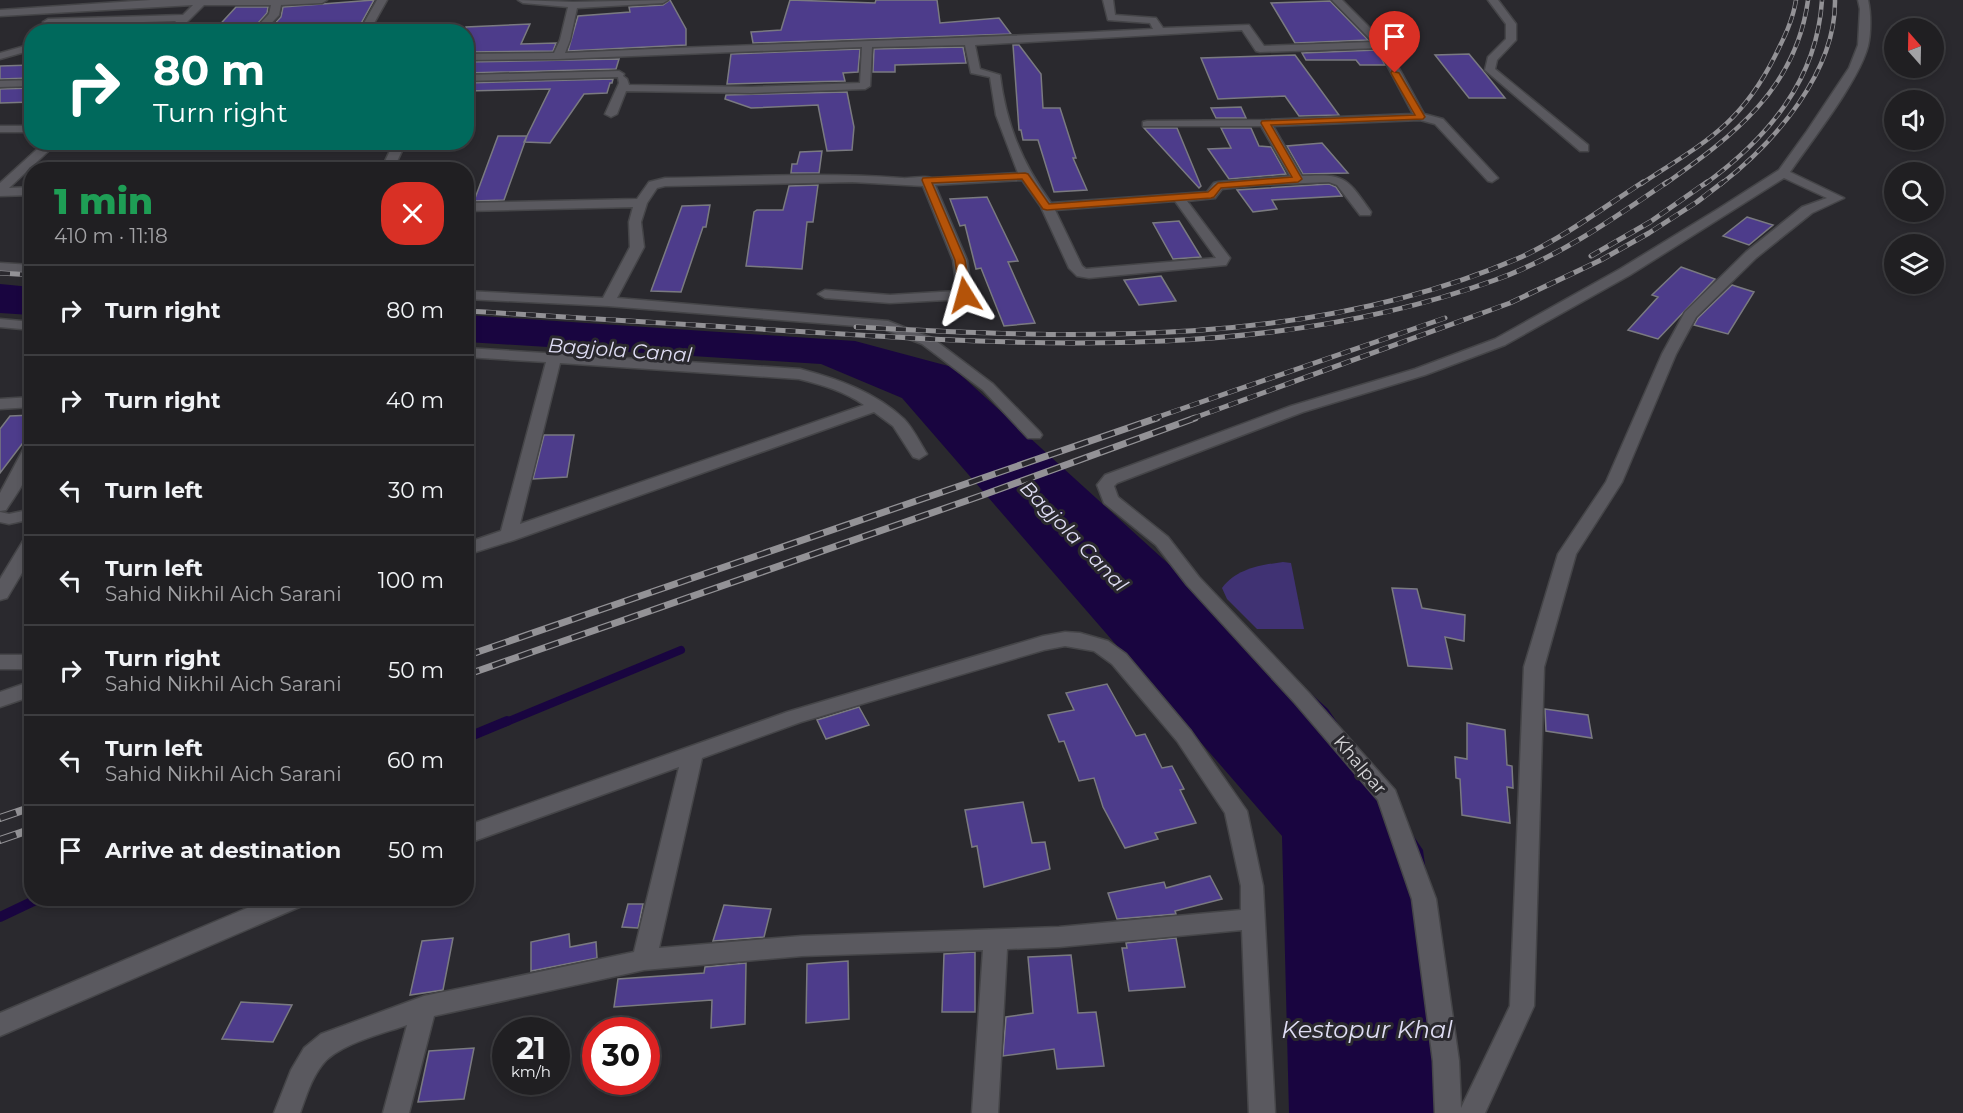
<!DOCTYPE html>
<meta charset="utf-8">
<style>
:root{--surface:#201f22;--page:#28272a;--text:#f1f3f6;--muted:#a2a2a5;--line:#3d3d40}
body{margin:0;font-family:Montserrat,sans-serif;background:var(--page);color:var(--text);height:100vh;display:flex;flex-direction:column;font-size:22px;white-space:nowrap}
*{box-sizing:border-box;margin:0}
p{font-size:20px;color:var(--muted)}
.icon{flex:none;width:33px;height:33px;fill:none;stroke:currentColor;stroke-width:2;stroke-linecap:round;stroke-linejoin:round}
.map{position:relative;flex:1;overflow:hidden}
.panel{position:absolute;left:24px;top:162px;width:450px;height:744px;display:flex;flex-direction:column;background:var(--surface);border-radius:24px;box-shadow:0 3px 9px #0003,0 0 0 2px var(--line)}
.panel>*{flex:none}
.top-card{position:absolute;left:24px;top:24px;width:450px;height:126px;border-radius:24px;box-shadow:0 3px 9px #0003,0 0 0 2px var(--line);background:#00695c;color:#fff;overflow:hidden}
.needle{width:39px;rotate:340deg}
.buttons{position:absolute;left:1884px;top:18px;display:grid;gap:12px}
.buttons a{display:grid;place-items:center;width:60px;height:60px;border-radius:50%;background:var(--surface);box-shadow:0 3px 9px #0003,0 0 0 2px var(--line);font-size:30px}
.speed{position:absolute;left:492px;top:1017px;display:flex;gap:12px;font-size:30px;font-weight:700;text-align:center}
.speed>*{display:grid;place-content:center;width:78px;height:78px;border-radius:50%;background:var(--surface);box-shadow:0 3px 9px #0003,0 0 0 2px var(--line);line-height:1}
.speed small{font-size:15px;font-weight:400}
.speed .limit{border:9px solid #d22;background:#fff;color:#111}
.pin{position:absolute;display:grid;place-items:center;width:51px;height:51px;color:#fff;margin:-62px -26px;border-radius:50% 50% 50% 0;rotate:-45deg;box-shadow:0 0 6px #0007}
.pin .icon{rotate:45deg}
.me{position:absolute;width:66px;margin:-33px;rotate:352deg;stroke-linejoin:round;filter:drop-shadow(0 0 4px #0008)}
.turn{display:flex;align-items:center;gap:21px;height:126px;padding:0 30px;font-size:27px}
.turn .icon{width:78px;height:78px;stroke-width:2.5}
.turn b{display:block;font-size:42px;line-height:51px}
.round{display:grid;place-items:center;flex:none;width:63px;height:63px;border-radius:24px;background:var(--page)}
.headline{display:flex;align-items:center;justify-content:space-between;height:102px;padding:0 30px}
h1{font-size:36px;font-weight:800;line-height:45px;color:#1e9e55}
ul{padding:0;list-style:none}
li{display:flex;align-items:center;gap:18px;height:90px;padding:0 30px;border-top:2px solid var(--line)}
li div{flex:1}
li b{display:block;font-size:22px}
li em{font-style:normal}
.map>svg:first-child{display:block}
.green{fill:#403273}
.water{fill:#190540}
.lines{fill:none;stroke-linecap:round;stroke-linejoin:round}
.stream-far1{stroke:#190540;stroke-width:8}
.stream{stroke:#190540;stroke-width:10}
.building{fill:#4d3c8b;stroke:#7a7a80;stroke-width:1.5}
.minor-casing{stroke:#454548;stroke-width:3}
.minor{fill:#5a595f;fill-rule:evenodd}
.rail-far3-casing{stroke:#939296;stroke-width:4.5}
.rail-far2-casing{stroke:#939296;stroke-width:5}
.rail-far1-casing{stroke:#939296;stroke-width:7}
.rail-casing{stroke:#939296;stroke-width:8}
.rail-far3{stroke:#2a292e;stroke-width:3;stroke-dasharray:8;stroke-linecap:butt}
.rail-far2{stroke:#2a292e;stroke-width:4;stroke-dasharray:10;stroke-linecap:butt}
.rail-far1{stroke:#2a292e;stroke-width:4.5;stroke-dasharray:14;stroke-linecap:butt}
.rail{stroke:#2a292e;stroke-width:6;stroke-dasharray:17;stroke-linecap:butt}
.route{fill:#b45309;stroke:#753606;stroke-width:1.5}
.labels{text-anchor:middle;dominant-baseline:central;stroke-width:6;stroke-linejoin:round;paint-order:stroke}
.street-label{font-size:18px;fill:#d5d5d8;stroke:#2a292e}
.water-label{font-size:20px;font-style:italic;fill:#dfddf4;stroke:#2a292e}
.near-water-label{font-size:24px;font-style:italic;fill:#dfddf4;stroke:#2a292e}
</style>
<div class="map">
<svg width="1963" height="1113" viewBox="0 0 1963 1113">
<rect width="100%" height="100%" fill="#2a292e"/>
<path class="green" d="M1283,562L1291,563L1304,629H1257L1227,599L1222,588C1236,569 1260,565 1283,562Z"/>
<path class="water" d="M0,284L31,287V315L0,313Z
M466,315L855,341L952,367L1328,709L1423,850L1459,1113H1289L1282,836L902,398L821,364L467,342Z"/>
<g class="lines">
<path class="stream-far1" d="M504,723L681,650"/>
<path class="stream" d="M466,738L507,721
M0,917L40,898"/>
</g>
<path class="building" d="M374,0L359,27L326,29L325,32H267L281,17L283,7Z
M670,0L686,29V45L568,51L578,16L630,12L629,7L663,5Z
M790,0L875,3L876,0H937L940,23L999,18L1011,34L753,43L751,32L781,30Z
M1330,1L1368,40L1295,43L1271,3Z
M236,7H268L267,13L250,32H213Z
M530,24L521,44L556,43L553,51L466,52V27Z
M1013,45H1019L1041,74L1043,108H1060L1076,158H1073L1087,190L1054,192L1038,140H1023L1021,130H1019Z
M963,47L966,63L895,65V72H873L874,49Z
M860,49L858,72L843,73L845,81L727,84L731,54Z
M1377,50L1385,65H1360L1356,60H1306L1302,53Z
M1469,54L1484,72L1505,98H1469L1435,55Z
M1295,55L1339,115L1299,116L1285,96L1218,99L1201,58Z
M619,59L616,69L466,73V62Z
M32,65V78L0,79V66Z
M613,79L612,83H610L607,93L584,94L550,143L524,142L550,89L466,91V83Z
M32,88V102L0,103V89Z
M847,92L854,127L852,150L827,151L818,105L751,108L725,99L726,95Z
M1241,107L1246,118H1216L1211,108Z
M1144,128H1177L1201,186L1199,188Z
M1221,128H1251L1259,146L1271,147L1286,174L1229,179L1208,149L1231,148Z
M498,136H527L504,200L474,201Z
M1322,143L1348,173L1303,174L1287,146Z
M822,151L819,173H791L792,164H797L800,152Z
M1329,184L1336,187L1342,196L1272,200L1277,209L1253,212L1237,190Z
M818,185L813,222H807L802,269L746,266L754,212L757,210H783L789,186Z
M987,197L1018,261L1008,262L1035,323L1004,326L981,268L976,269L965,225L960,226L950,199Z
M710,205L706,227H703L681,292L651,291L682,206Z
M1747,217L1773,225L1749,245L1723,236Z
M1179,221L1201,257L1173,259L1153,223Z
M1681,267L1715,279L1658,339L1628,330L1658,297L1652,295Z
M1161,276L1176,301L1139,305L1124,280Z
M1732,285L1754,292L1728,334L1694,325L1698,318Z
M32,415V431L0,473V429L10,416Z
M544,435H574L567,477L533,479Z
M1392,588L1417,589L1422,608L1465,615L1464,641L1445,637L1452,669L1408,666Z
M1107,684L1136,736L1145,734L1162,768L1172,766L1184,789L1180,790L1196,823L1155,833L1158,839L1125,848L1103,807L1094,778L1079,781L1064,741L1059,742L1048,715L1074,710L1066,693Z
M859,707L869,725L826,739L817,720Z
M1545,709L1588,715L1592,738L1546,731Z
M1467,723L1505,730L1507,765L1512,766L1513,788L1507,787L1510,823L1462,815L1460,779L1456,778L1455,757L1467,759Z
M1023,802L1032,843L1045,842L1050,869L984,887L977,846L972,847L965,810Z
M1210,876L1222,899L1175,911L1176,914L1117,919L1108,893L1164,882L1166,888Z
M628,904H643L638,928L622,927Z
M724,905L771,909L764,937L713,941Z
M569,934L570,947L596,942L597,958L531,971V942Z
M453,938L443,990L410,995L422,941Z
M1176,938L1185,987L1129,991L1122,948H1127L1126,943Z
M975,952V1012H942L944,954Z
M1071,955L1078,1013L1096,1012L1104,1066L1057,1069L1054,1049L1003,1056L1006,1017L1033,1013L1028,957Z
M848,961L849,1019L806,1023L807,964Z
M746,963L745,1024L711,1028L712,1000L614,1007L618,979L704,973L705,967Z
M241,1002L292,1005L273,1042L222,1039Z
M474,1048L464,1099L418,1102L429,1051Z"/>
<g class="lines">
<defs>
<path id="minor" d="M151,0H327L322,3L281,5L279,15L263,32H252L269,14L271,5H204L177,32H166L176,21L48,25L43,22L48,19L183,15L193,5L0,16V10Z
M377,0H387L369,32H359Z
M518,0L573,2L668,0L663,3L577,8L570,40L565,53C761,43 957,40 1153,29L1150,23L1108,20L1103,0H1113L1115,15L1156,18L1163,28L1249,25L1264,46L1373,42L1332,0H1342L1385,43L1424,114L1443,119L1498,178L1492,182L1488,181L1435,124L1420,120L1273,126L1302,176C1346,174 1346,177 1371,212L1370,215H1360L1337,185L1329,182L1258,185L1222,189L1215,198L1187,201L1230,258L1226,265L1089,278L1077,276L1069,268L1041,207L1022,180L935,185L967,260L972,295L965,299L890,303L825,298L818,294L825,290L890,295L957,291L953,260L923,186L852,182L665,186L657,188L647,203L641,222L644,247L617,298L888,321L932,338L993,384L1040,432L1042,435L1040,438H1028L983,390L922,344L881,328L608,306L466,299V291L603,298L630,247L629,222L633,207L466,211V203L637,199L649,182L665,178C744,177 822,172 901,178C911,179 923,175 932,178L1018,173L996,115L990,77L971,73L965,45L872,47L870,86L865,89L751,93L626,91L617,114L611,117L605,114L619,83L618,77L466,81V75L619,71L624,74L623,76L627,79L629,85L751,87L860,83L862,47L558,59L466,60V54L554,53L560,40L568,7L523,3ZM1242,30L1256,51L1260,52L1378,48L1413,114L1265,120L1147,121L1143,122V126H1261L1290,176L1218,182L1214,183L1207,192L1051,203C1022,163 1006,124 1000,75L980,69L975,45ZM1175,201L1216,258L1086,269L1082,266L1055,210Z
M1488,0H1498L1516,24V40L1497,60L1495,69L1588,145V151H1580L1485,70L1488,57L1506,39V24Z
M1858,0H1868C1871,13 1871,33 1868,46C1859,81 1812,140 1790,172L1844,198L1812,213L1756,258L1696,317L1676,354L1622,482L1576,554L1544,667L1534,1006L1485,1113H1435L1433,1061L1412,899L1378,800L1295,703L1187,585L1156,545L1104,503L1097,485L1105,475L1291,406L1415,369L1495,339L1620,269L1718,209L1779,170L1807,131L1849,68L1858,45L1860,9ZM1784,178L1827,198L1802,207L1746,252L1685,312L1662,354L1606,482L1558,554L1524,667L1510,1006L1461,1108L1459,1061L1436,899L1395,790L1309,693L1199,577L1168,537L1118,497L1114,486L1117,483L1303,412L1425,375L1505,345L1630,275Z
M32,44V50L0,59V53Z
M32,80V86L0,87V81Z
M0,126H32V132H0Z
M45,142H58L9,188L32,187V195L0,196V183Z
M394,142H406L393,170H381Z
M0,263L32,265V273L0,271Z
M0,319L32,322V330L0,327Z
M466,348L800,369C838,379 875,392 904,419C913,428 920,443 927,454L919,459L913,457L893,426L874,412L514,540L466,555V543L501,531L546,362L466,357ZM560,363L799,379C823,385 844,391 864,405L520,524Z
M32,397V407L0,409V399Z
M32,443C32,475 23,484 6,510L0,511V493L24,448Z
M32,509V519L9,524L0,522V512L9,514Z
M32,535V556L7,598L0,600V579L26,536Z
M1065,632L1080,633L1108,641L1126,654L1191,731L1247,811L1263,886L1275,1113H1249L1242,930L1059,947L1007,949L998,1113H972L983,950L802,956L644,970L434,1016L409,1113H383L407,1025C382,1034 338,1044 322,1065C311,1079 306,1097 300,1113H274L291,1070L304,1048L321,1034L424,996L634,952L679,767L466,844V826L787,712L1043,636ZM1065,646L1094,651L1112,664L1177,741L1225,813L1241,886V910L1059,927L802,936L659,948L702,758L801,722L1044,650Z
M0,655H32V669H0Z
M32,681V696L0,707V692Z
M271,898H307L304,905L0,1036V1013Z"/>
</defs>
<use href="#minor" class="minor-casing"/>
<use href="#minor" class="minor"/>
<defs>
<path id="rail-far3" d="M1641,184C1703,143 1740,126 1775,56C1784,38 1793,20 1796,0
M1665,184C1733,136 1796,89 1808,0
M1705,184C1768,138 1817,80 1822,0
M1721,184C1775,142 1836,72 1835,0"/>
<path id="rail-far2" d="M1591,256L1650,222L1707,182
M0,273L32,275
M466,311C586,318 706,326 825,333C1050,347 1280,358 1495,280C1557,258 1613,219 1667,182
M856,327C1079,339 1310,348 1519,258C1563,238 1603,208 1643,182
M1152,419L1445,318
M1191,419L1510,303L1601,260L1649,233L1697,202L1723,182"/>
<path id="rail-far1" d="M466,656L1157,418
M466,675L983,495L1195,418"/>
<path id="rail" d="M0,818L32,807
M0,840L32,829"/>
</defs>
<use href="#rail-far3" class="rail-far3-casing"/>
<use href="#rail-far2" class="rail-far2-casing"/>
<use href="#rail-far1" class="rail-far1-casing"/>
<use href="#rail" class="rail-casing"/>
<use href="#rail-far3" class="rail-far3"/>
<use href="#rail-far2" class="rail-far2"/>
<use href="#rail-far1" class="rail-far1"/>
<use href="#rail" class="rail"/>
</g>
<path class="route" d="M1392,71L1399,73L1425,117L1423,119L1271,125L1302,179L1298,182L1221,188L1214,197L1211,198L1047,210L1043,209L1022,179L932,183L965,260L971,295L965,299L960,295L955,260L922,180L923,178L1025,173L1028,174L1049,204L1208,192L1218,183L1292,177L1261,123L1262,121L1415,115L1391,73Z"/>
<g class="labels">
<g class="street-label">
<text transform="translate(1360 765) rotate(50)">Khalpar</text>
</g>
<g class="water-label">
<text transform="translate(620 350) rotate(4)">Bagjola Canal</text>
<text transform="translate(1074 536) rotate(46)">Bagjola Canal</text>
</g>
<g class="near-water-label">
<text x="1367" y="1029">Kestopur Khal</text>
</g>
</g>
</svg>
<div class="buttons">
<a><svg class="needle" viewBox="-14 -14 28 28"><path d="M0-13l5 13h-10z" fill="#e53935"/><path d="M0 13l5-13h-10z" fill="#a2a2a5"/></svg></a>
<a><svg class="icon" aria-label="sound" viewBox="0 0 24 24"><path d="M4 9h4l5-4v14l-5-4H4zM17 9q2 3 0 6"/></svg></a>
<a><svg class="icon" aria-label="search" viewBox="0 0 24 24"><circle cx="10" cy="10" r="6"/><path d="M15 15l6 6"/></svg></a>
<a><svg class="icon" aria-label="layers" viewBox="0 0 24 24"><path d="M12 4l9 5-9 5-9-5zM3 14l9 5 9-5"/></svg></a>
</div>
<div class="speed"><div>21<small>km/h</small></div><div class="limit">30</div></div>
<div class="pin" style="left:1395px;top:73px;background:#d93025"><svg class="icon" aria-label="arrive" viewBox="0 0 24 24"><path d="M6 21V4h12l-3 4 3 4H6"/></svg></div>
<svg class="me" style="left:965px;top:295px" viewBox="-20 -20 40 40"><path d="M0-17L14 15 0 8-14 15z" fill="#b45309" stroke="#fff" stroke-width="4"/></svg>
<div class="top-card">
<div class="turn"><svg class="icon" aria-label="right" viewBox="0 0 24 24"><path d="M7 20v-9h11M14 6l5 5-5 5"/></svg><div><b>80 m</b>Turn right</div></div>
</div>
<section class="panel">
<div class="headline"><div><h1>1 min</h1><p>410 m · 11:18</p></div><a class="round" style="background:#d93025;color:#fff"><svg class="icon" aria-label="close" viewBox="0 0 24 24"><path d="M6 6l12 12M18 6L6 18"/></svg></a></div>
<ul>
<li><svg class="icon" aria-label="right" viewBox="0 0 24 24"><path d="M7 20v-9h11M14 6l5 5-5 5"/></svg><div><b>Turn right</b></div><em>80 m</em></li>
<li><svg class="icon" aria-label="right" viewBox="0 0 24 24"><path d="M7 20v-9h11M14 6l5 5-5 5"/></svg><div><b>Turn right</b></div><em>40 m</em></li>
<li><svg class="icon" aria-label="left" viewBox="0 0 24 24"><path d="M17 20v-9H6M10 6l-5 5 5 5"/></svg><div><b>Turn left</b></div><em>30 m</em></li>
<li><svg class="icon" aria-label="left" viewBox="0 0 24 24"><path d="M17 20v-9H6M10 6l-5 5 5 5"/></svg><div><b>Turn left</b><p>Sahid Nikhil Aich Sarani</p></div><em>100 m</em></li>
<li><svg class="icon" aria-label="right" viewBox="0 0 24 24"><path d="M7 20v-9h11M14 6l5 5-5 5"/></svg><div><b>Turn right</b><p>Sahid Nikhil Aich Sarani</p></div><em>50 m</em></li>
<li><svg class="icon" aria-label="left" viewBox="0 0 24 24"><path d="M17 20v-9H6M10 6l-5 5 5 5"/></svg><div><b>Turn left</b><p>Sahid Nikhil Aich Sarani</p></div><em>60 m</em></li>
<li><svg class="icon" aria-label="arrive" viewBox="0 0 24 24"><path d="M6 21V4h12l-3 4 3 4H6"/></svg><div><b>Arrive at destination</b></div><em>50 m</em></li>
</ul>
</section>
</div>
